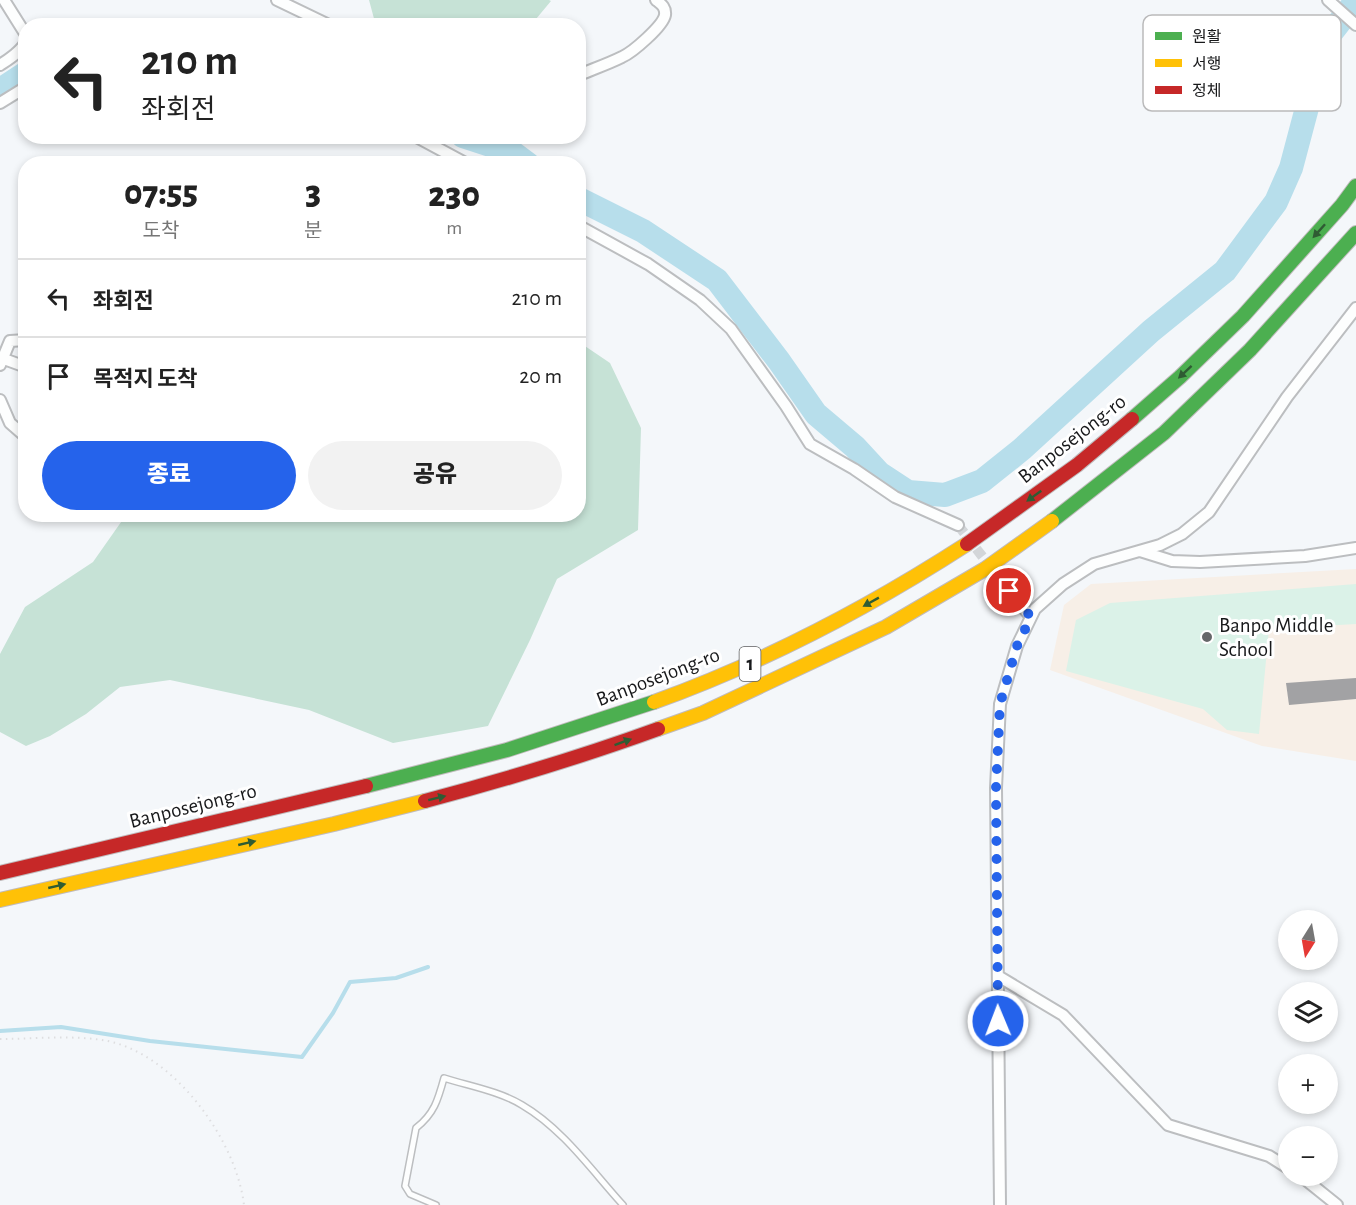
<!DOCTYPE html>
<html lang="ko">
<meta charset="utf-8">
<style>
:root{--surface:#fff;--page:#f2f2f2;--text:#222;--muted:#767676;--line:#e0e0e0;--accent:#2563eb}
body{margin:0;font-family:"Alegreya Sans","Noto Sans KR",sans-serif;background:var(--page);color:var(--text);height:100vh;display:flex;flex-direction:column;font-size:22px;white-space:nowrap}
*{box-sizing:border-box;margin:0}
p{font-size:20px;color:var(--muted)}
.icon{flex:none;width:33px;height:33px;fill:none;stroke:currentColor;stroke-width:2;stroke-linecap:round;stroke-linejoin:round}
.map{position:relative;flex:1;overflow:hidden}
.drawer{position:absolute;left:18px;top:156px;width:568px;height:366px;display:flex;flex-direction:column;background:var(--surface);border-radius:24px;box-shadow:0 3px 9px #0003}
.drawer>*{flex:none}
.banner{position:absolute;left:18px;top:18px;width:568px;height:126px;border-radius:24px;box-shadow:0 3px 9px #0003;background:#fff;color:var(--text);overflow:hidden}
.needle{width:39px;rotate:191deg}
.controls{position:absolute;left:1278px;top:910px;display:grid;gap:12px}
.controls a{display:grid;place-items:center;width:60px;height:60px;border-radius:50%;background:var(--surface);box-shadow:0 3px 9px #0003;font-size:30px}
.pin{position:absolute;display:grid;place-items:center;width:51px;height:51px;color:#fff;margin:-26px;border:3px solid #fff;border-radius:50%;box-shadow:0 2px 6px #0007}
.me{position:absolute;width:66px;margin:-33px;rotate:359deg;stroke-linejoin:round;filter:drop-shadow(0 0 4px #0008)}
.turn{display:flex;align-items:center;gap:21px;height:126px;padding:0 24px;font-size:27px}
.turn .icon{width:78px;height:78px;stroke-width:2.5}
.turn b{display:block;font-size:42px;line-height:51px}
.eta{display:flex;justify-content:space-evenly;align-items:center;height:102px;text-align:center}
.eta b{font-size:36px;font-weight:800;line-height:42px}
.action{display:flex;gap:12px;margin-top:auto;padding:12px 24px}
.action a{flex:1;height:69px;border-radius:36px;background:var(--accent);color:#fff;font-size:24px;font-weight:800;line-height:69px;text-align:center}
.action a+a{background:var(--page);color:var(--text)}
ul{padding:0;list-style:none}
li{display:flex;align-items:center;gap:18px;height:78px;padding:0 24px;border-top:2px solid var(--line)}
li div{flex:1}
li b{display:block;font-size:22px}
li em{font-style:normal}
.map>svg:first-child{display:block}
.education{fill:#f7efe7}
.green{fill:#dbf2e8}
.forest{fill:#c6e2d6}
.lines{fill:none;stroke-linecap:round;stroke-linejoin:round}
.stream{stroke:#b7deeb;stroke-width:4}
.river{stroke:#b7deeb;stroke-width:24}
.building{fill:#a2a2a4}
.street-tunnel{stroke:#d3d6d9;stroke-width:10;stroke-dasharray:10 5;stroke-linecap:butt}
.lane-casing{stroke:#bcbec0;stroke-width:8}
.street-casing{stroke:#bcbec0;stroke-width:14}
.fast-casing{stroke:#c0bbbc;stroke-width:16}
.slow-casing{stroke:#c0bbbc;stroke-width:16}
.jam-casing{stroke:#c0bbbc;stroke-width:16}
.path{stroke:#dedee0;stroke-width:2;stroke-dasharray:1.5 4.5;stroke-linecap:butt}
.lane{stroke:#fdfefe;stroke-width:5}
.street{stroke:#fdfefe;stroke-width:10}
.fast{stroke:#4caf50;stroke-width:14}
.slow{stroke:#ffc107;stroke-width:14}
.jam{stroke:#c62828;stroke-width:14}
.oneway{fill:#2f5c33}
.route{stroke:#2563eb;stroke-width:10;stroke-dasharray:0 18}
.poi-dot{fill:#656769;stroke:#fff;stroke-width:2}
.labels{text-anchor:middle;dominant-baseline:central;stroke-width:6;stroke-linejoin:round;paint-order:stroke}
.shield{fill:#fff;stroke:#5d5e5f;stroke-width:1.5}
.shield-label{font-size:20px;font-weight:bold;fill:#18191b}
.street-label{font-size:21px;fill:#18191b;stroke:#fff}
.poi-label{font-size:21px;fill:#18191b;stroke:#fff;text-anchor:start}
.key{fill:#fff;stroke:#bababb;stroke-width:1.5}
.key-label{font-size:16px;fill:#18191b}
</style>
<div class="map">
<svg width="1356" height="1205" viewBox="0 0 1356 1205">
<rect width="100%" height="100%" fill="#f4f7fa"/>
<path class="education" d="M1356,569V761L1262,746L1050,670L1064,605L1091,584Z"/>
<path class="green" d="M1356,584V624L1269,629L1259,734L1227,730L1203,709L1066,671L1076,620L1110,603Z"/>
<path class="forest" d="M369,0H549L551,1L531,25L376,26Z
M579,342L610,363L641,428L638,530L557,579L530,640L488,726L393,743L309,710L170,680L120,687L86,714L50,736L26,746L0,732V654L25,607L93,562L126,515L579,514Z"/>
<g class="lines">
<path class="stream" d="M0,1031L61,1027L150,1041L302,1057L333,1013L350,982L396,978L428,967"/>
<path class="river" d="M0,90L26,73
M463,136L512,152L528,164
M579,199L643,231L717,280L779,361L816,414L855,447L879,473L908,492L945,495L982,481L1022,449L1151,331L1225,271L1276,202L1291,168L1317,70L1331,33L1356,1"/>
</g>
<path class="building" d="M1356,678V699L1289,705L1286,683Z"/>
<g class="lines">
<path class="street-tunnel" d="M958,525L1009,591"/>
<defs>
<path id="lane" d="M436,1205L410,1194L405,1186L416,1128C434,1114 438,1100 444,1078C469,1086 499,1091 522,1105C563,1129 592,1171 623,1205"/>
<path id="street" d="M4,0L26,35
M277,0L331,26
M1328,0L1356,25
M0,65C9,59 22,51 26,41
M579,75C593,69 608,64 622,57C633,52 663,26 665,15C666,7 661,4 656,0
M0,103L26,87
M415,136L467,164
M579,226L648,264L700,300L731,329L786,406L810,444L854,469L895,497L958,525
M4,359L26,367
M0,365L10,341L26,340
M0,400L10,423L26,437
M1140,551L1172,561L1200,562L1305,556L1356,548
M1009,591L1031,617
M998,976L1063,1015L1168,1125L1269,1156L1288,1168
M1301,1176L1337,1205
M1000,1205L996,788L1000,704L1017,646L1035,609L1063,584L1094,564L1160,545L1182,534L1209,512L1287,397L1356,308"/>
<path id="fast" d="M1132,419L1180,377L1243,316L1342,205L1356,186
M1052,521L1164,433L1250,350L1356,233
M366,786L507,750L654,702"/>
<path id="slow" d="M654,702C765,662 868,608 967,544
M658,729L703,713L886,627L985,569L1052,521
M0,900L334,824L425,801"/>
<path id="jam" d="M967,544L1077,465L1132,419
M425,801C504,780 581,757 658,729
M0,873L366,786"/>
</defs>
<use href="#lane" class="lane-casing"/>
<use href="#street" class="street-casing"/>
<use href="#fast" class="fast-casing"/>
<use href="#slow" class="slow-casing"/>
<use href="#jam" class="jam-casing"/>
<path class="path" d="M0,1039C33,1039 68,1035 102,1040C171,1050 236,1138 244,1205"/>
<use href="#lane" class="lane"/>
<use href="#street" class="street"/>
<use href="#fast" class="fast"/>
<use href="#slow" class="slow"/>
<use href="#jam" class="jam"/>
</g>
<defs><path id="oneway-solid" d="M-6-.8H1V-3.2L6.5 0L1 3.2V.8H-6Z" transform="scale(1.5)"/></defs>
<g class="oneway">
<use href="#oneway-solid" transform="translate(1319 231) rotate(132)"/>
<use href="#oneway-solid" transform="translate(1185 372) rotate(137)"/>
<use href="#oneway-solid" transform="translate(1034 496) rotate(144)"/>
<use href="#oneway-solid" transform="translate(871 602) rotate(151)"/>
<use href="#oneway-solid" transform="translate(623 742) rotate(-20)"/>
<use href="#oneway-solid" transform="translate(437 798) rotate(-14)"/>
<use href="#oneway-solid" transform="translate(247 843) rotate(-13)"/>
<use href="#oneway-solid" transform="translate(57 886) rotate(-13)"/>
</g>
<g class="lines">
<path class="route" d="M998,1021L996,788L1000,704L1017,646L1031,617L1009,591"/>
</g>
<circle class="poi-dot" cx="1207" cy="637" r="6"/>
<g class="labels">
<rect class="shield" x="739.5" y="647" width="21" height="34" rx="4.5"/>
<g class="shield-label">
<text x="750" y="664">1</text>
</g>
<g class="street-label">
<text transform="translate(1072 439) rotate(-38)">Banposejong-ro</text>
<text transform="translate(658 677) rotate(-21)">Banposejong-ro</text>
<text transform="translate(193 806) rotate(-14)">Banposejong-ro</text>
</g>
<g class="poi-label">
<text x="1219" y="625">Banpo Middle<tspan x="1219" dy="24">School</tspan></text>
</g>
</g>
<rect x="1143" y="15" width="198" height="96" rx="9" class="key"/>
<rect x="1155" y="32" width="27" height="8" fill="#4caf50"/>
<rect x="1155" y="59" width="27" height="8" fill="#ffc107"/>
<rect x="1155" y="86" width="27" height="8" fill="#c62828"/>
<g class="key-label">
<text x="1192" y="42">원활</text>
<text x="1192" y="69">서행</text>
<text x="1192" y="96">정체</text>
</g>
</svg>
<div class="controls">
<a><svg class="needle" viewBox="-14 -14 28 28"><path d="M0-13l5 13h-10z" fill="#e53935"/><path d="M0 13l5-13h-10z" fill="#767676"/></svg></a>
<a><svg class="icon" aria-label="layers" viewBox="0 0 24 24"><path d="M12 4l9 5-9 5-9-5zM3 14l9 5 9-5"/></svg></a>
<a>+</a>
<a>−</a>
</div>
<div class="pin" style="left:1009px;top:591px;background:#d93025"><svg class="icon" aria-label="arrive" viewBox="0 0 24 24"><path d="M6 21V4h12l-3 4 3 4H6"/></svg></div>
<svg class="me" style="left:998px;top:1021px" viewBox="-20 -20 40 40"><circle r="17" fill="#2563eb" stroke="#fff" stroke-width="3"/><path d="M0-11L8 9 0 5-8 9z" fill="#fff"/></svg>
<div class="banner">
<div class="turn"><svg class="icon" aria-label="left" viewBox="0 0 24 24"><path d="M17 20v-9H6M10 6l-5 5 5 5"/></svg><div><b>210 m</b>좌회전</div></div>
</div>
<section class="drawer">
<div class="eta">
<div><b>07:55</b><p>도착</p></div>
<div><b>3</b><p>분</p></div>
<div><b>230</b><p>m</p></div>
</div>
<ul>
<li><svg class="icon" aria-label="left" viewBox="0 0 24 24"><path d="M17 20v-9H6M10 6l-5 5 5 5"/></svg><div><b>좌회전</b></div><em>210 m</em></li>
<li><svg class="icon" aria-label="arrive" viewBox="0 0 24 24"><path d="M6 21V4h12l-3 4 3 4H6"/></svg><div><b>목적지 도착</b></div><em>20 m</em></li>
</ul>
<div class="action"><a>종료</a><a>공유</a></div>
</section>
</div>
